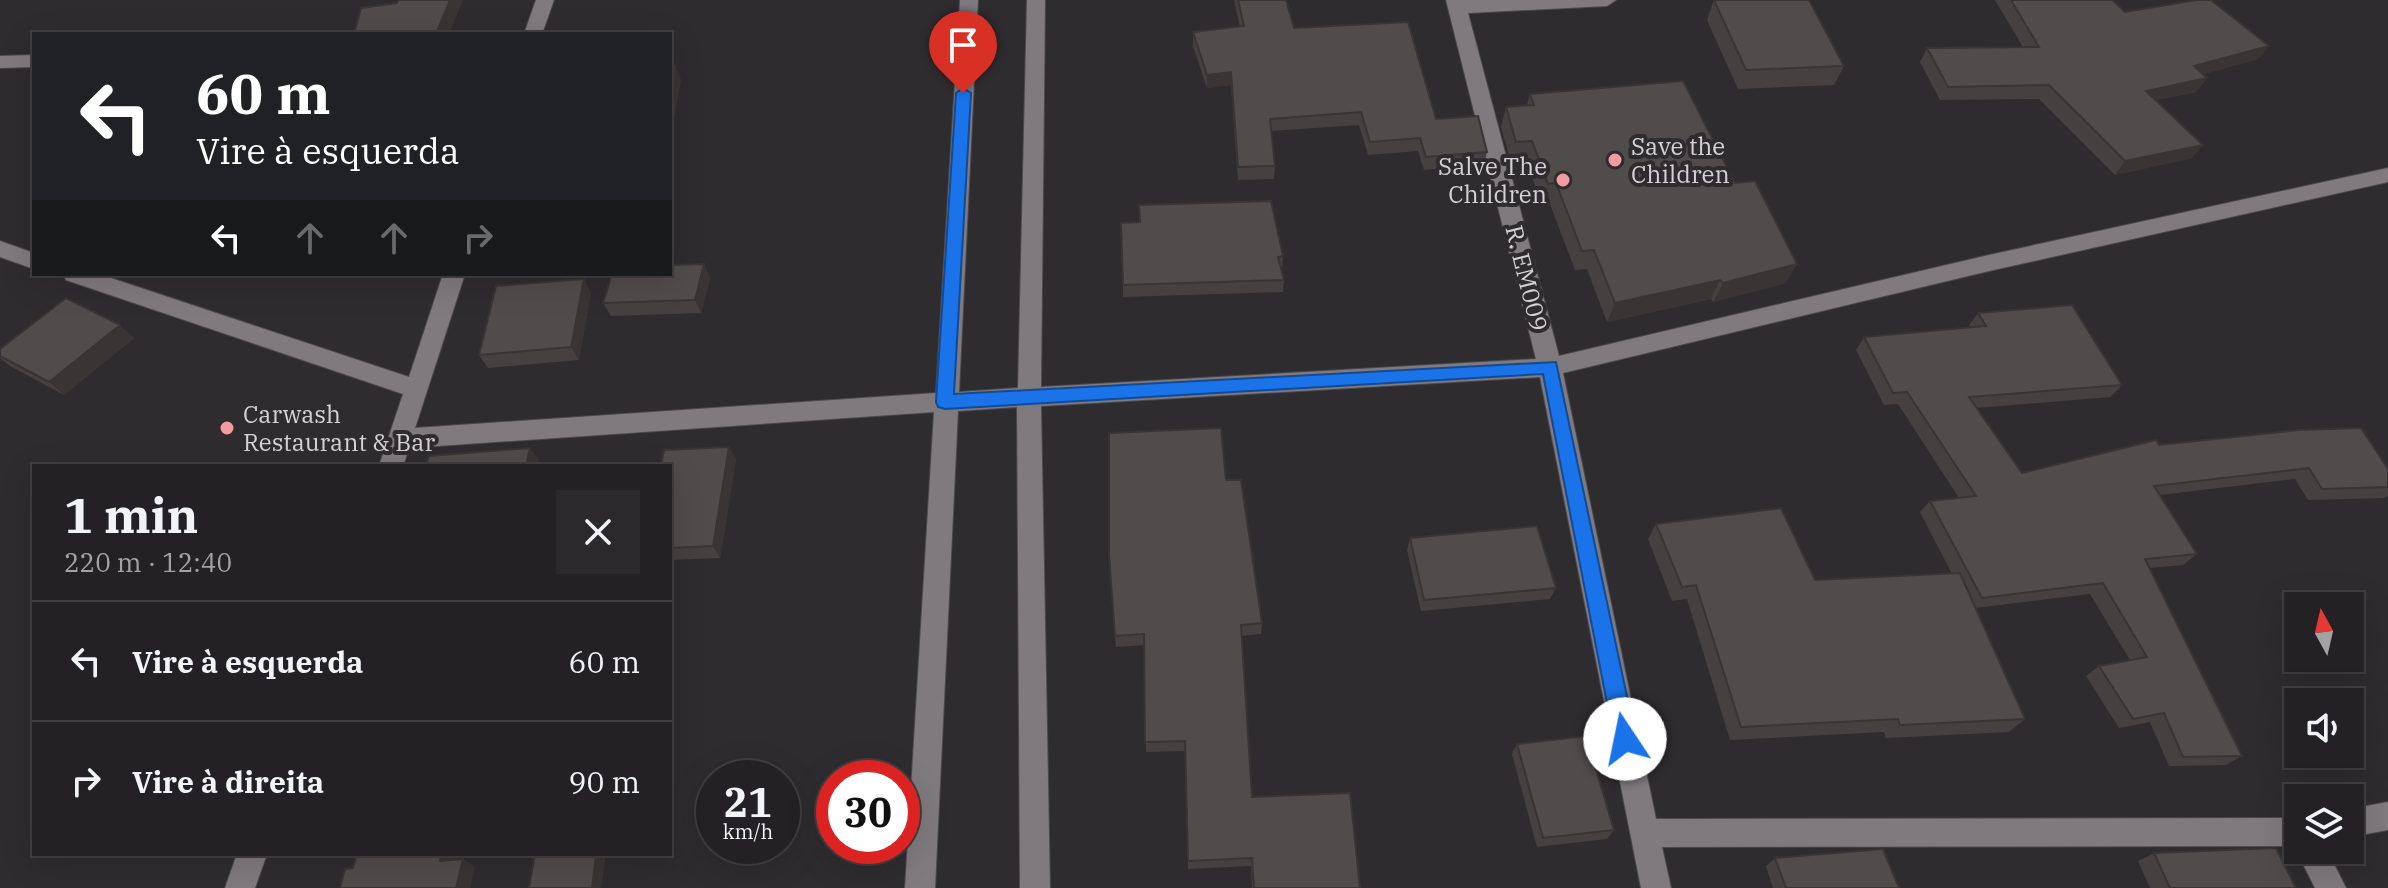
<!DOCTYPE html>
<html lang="pt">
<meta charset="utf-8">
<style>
:root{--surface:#232123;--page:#2b292b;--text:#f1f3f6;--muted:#a3a3a6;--line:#403e41}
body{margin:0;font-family:"IBM Plex Serif",serif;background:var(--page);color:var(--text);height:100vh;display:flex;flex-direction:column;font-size:30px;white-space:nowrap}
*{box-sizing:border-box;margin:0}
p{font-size:26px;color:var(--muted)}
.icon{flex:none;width:44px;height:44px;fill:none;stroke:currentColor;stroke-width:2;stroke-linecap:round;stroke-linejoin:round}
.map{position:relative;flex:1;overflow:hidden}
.sheet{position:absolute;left:32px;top:464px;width:640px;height:392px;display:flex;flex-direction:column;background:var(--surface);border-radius:0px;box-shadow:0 8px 32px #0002,0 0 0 2px var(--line)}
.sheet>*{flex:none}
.banner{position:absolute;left:32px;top:32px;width:640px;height:244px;border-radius:0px;box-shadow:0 8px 32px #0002,0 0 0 2px var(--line);background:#202124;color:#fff;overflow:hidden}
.needle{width:52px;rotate:352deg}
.tools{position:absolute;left:2284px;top:592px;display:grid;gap:16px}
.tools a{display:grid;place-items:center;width:80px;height:80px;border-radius:0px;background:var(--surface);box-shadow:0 8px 32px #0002,0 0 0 2px var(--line);font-size:40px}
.speed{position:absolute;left:696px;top:760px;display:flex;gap:16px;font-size:40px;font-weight:700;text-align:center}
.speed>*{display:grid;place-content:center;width:104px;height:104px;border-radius:50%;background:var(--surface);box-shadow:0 8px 32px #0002,0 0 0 2px var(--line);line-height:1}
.speed small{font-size:20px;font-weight:400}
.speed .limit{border:12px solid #d22;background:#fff;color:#111}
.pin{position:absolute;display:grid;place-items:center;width:68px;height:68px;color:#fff;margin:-82px -34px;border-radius:50% 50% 50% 0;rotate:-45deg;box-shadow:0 0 8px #0007}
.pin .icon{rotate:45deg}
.me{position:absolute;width:88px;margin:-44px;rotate:349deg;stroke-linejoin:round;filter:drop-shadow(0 0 6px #0008)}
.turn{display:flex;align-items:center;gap:28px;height:168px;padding:0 32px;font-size:36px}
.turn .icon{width:104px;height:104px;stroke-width:2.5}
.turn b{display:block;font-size:56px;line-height:68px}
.lanes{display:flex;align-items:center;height:76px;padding:0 32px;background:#0003;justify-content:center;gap:40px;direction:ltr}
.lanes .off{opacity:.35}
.round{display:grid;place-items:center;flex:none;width:84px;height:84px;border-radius:0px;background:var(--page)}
.head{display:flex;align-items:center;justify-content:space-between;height:136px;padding:0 32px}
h1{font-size:48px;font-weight:700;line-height:60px}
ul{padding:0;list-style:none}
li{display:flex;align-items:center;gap:24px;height:120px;padding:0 32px;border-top:2px solid var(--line)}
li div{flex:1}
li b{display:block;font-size:30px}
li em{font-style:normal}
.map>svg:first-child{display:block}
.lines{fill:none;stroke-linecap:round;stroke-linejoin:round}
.street-casing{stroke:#4c494c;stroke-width:2}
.street{fill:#7e7a7e;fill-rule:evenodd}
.wall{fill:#464141}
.shaded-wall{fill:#393535}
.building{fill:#514c4c;stroke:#393535;stroke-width:2}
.route{fill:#1a73e8;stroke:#114b97;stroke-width:2}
.poi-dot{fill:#f49aa1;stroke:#2f2c2f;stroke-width:3}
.labels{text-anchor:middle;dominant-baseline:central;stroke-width:8;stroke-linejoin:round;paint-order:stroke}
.poi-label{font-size:24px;fill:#d4d2d4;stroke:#2f2c2f;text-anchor:start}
.street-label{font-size:24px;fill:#d4d2d4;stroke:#2f2c2f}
</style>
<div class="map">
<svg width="2388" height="888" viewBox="0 0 2388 888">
<rect width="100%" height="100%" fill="#2f2c2f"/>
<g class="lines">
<defs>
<path id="street" d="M536,0H554L542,34H524Z
M960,0H978L959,392L1018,388L1027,0H1045L1041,387L1536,359L1446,0H1616L1607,6L1468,13L1559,356L1989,255L2388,168V182L1989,271L1563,373L1656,819L2298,818V850H2327L2346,888H2315L2296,850L2298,846L1662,847L1671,888H1641L1540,377L1041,406L1050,888H1020L1017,407L958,411L935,888H905L934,412L409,448L403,466H379L403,394L66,280L63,274H99L409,377L443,274H465L415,428L936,393Z
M34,55V67L0,68V56Z
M0,241L34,253V269L0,257Z
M2388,802V830L2350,837V809Z
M237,854H267L255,888H225Z"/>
</defs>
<use href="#street" class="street-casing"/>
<use href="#street" class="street"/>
</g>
<path class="wall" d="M1234,0H1286L1294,28L1487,152L1484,165L1424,170L1418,151L1368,155L1359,125L1271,131L1275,166L1274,179L1238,180L1231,85L1207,88L1193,46V32L1240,27Z
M1714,0L1844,66L1834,85L1738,89L1707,20Z
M1995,0H2112L2125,12L2269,46L2258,59L2203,74L2207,78L2196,92L2156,100L2192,158L2115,175L2039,99L1940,100L1920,62L1927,48L2023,47Z
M1530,94L1786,283L1713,302L1711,299L1607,322L1587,269L1575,270L1550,204H1542L1526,161L1511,162L1501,127L1506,107L1527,105Z
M1283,256L1282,269H1281L1284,280L1283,292L1123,297V285Z
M704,264L710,278L701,313L611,316L603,303Z
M591,292L579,360L488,368L479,355Z
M1978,313L2122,385L2110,397L1976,408L2022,473L2159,445L2388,469V496L2384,498L2308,500L2295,479L2160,495L2197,554L2183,565L2150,568L2242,756L2226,765L2169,766L2150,722L2119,728L2086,676L2099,666L2130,660L2090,594L1975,608L2025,719L2009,732L1886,738L1884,732L1730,740L1687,599L1672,601L1648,539L1656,524L1815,580L1952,574L1920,512L1930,501L1959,498L1898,404L1884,405L1856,350L1864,337L1970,327L1969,325Z
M134,338L64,395L10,366L0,358V349Z
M729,447L736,459L720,558L670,560V466L661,465Z
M1226,480L1262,623L1261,634L1242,636L1252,797L1360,888H1252L1251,866L1188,869L1185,751L1146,752L1144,645L1116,647L1115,636Z
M1410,538L1556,588L1550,599L1421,611L1407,550Z
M1517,744L1614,830L1607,839L1537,847L1512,754Z
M2154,853L2296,888H2150L2138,861Z
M1775,858L1899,888H1773L1766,866Z"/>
<path class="shaded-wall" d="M450,0H463L449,34H436Z
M2269,46L2258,59L2183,80L2194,66Z
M675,66L681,80L670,144V95Z
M1231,72V85L1207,88V75Z
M2207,78L2196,92L2136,104L2146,91Z
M2203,145L2192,158L2115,175L2125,161Z
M704,264L710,278L701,313L695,300Z
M1797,264L1786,283L1713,302L1723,283Z
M584,279L591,292L579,360L571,347Z
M1720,280L1711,299L1607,322L1615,303Z
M120,325L134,338L64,395L49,382Z
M729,447L736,459L720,558L713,546Z
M530,448L539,460L538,466H526Z
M441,854H456L452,869L440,861Z
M596,854H606L601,888H592Z
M463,859L475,867L470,888H456Z"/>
<path class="building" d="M398,0H450L436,34H354L361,8L397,3Z
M1238,0H1286L1294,28L1408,22L1436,119L1478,116L1487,152L1426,157L1420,138L1370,142L1361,112L1270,119L1275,166L1238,167L1231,72L1207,75L1193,32L1244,26Z
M1714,0H1809L1844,66L1746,70Z
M2011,0H2112L2125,12L2197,0H2211L2269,46L2194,66L2207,78L2146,91L2203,145L2125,161L2049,85L1948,87L1927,48L2039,47Z
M675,66L670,95V67Z
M1683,81L1735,183L1755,181L1797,264L1723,283L1720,280L1615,303L1594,250L1582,251L1556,183L1548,184L1532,141L1516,142L1506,107L1534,105L1530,94Z
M1271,201L1283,256L1278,257L1284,280L1123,285L1121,223L1140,222L1139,205Z
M704,264L695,300L603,303L612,274H670V265Z
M584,279L571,347L479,355L496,286Z
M66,298L120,325L49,382L0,356V349Z
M2072,305L2122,385L1969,397L2022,473L2156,440L2159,445L2299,430L2361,428L2388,469V487L2322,489L2309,468L2154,486L2197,554L2145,559L2242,756L2183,757L2164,713L2133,719L2099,666L2147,657L2103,583L1982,598L1930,501L1976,496L1907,392L1893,393L1864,337L1986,326L1978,313Z
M1221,428L1226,480H1241L1262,623L1241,625L1252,797L1350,793L1360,888H1254L1252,858L1188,861L1185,741L1145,742L1144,634L1115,636L1109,554V433Z
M729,447L713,546L670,548V466H650L661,465L664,450Z
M530,448L526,466H426L429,456Z
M1781,508L1815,580L1960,573L2025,719L1900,725L1898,719L1741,727L1696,585L1682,587L1656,524Z
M1537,526L1556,588L1424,600L1410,538Z
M1586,736L1614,830L1543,838L1517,744Z
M2276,848L2296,888H2170L2154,853Z
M1883,849L1899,888H1786L1775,858Z
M357,854H441L440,861L463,859L456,888H340L345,869L353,868Z
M535,854H596L592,888H529Z"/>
<path class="route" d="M963,88L971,93L954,394L1556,362L1636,739L1632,746L1625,749L1618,746L1614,739L1543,374L945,409L938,407L936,402L956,93Z"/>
<g class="poi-dot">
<circle cx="1615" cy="160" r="8"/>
<circle cx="1563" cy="180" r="8"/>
<circle cx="227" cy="428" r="8"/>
</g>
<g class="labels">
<g class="poi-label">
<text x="1631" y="146">Save the<tspan x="1631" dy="28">Children</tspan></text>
<text x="1547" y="166" text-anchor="end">Salve The<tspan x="1547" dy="28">Children</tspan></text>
<text x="243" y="414">Carwash<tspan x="243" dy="28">Restaurant &amp; Bar</tspan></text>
</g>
<g class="street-label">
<text transform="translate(1527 278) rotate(76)">R. EM009</text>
</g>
</g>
</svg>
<div class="tools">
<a><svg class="needle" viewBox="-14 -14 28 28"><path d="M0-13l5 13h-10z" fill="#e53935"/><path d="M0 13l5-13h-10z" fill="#a3a3a6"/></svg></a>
<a><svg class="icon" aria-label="sound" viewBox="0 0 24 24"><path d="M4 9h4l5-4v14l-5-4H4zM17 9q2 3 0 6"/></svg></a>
<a><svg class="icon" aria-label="layers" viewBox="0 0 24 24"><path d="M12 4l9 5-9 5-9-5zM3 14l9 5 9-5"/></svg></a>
</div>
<div class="speed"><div>21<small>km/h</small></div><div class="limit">30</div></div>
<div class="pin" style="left:963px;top:93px;background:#d93025"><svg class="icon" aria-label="arrive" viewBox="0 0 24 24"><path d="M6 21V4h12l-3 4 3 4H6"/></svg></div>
<svg class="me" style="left:1625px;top:739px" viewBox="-20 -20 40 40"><circle r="19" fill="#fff"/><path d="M0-13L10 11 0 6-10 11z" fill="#1a73e8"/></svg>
<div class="banner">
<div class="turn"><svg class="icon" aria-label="left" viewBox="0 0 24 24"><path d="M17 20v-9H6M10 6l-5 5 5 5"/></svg><div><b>60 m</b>Vire à esquerda</div></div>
<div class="lanes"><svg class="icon" aria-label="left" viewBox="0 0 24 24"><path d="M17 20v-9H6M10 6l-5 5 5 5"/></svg><svg class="icon off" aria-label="ahead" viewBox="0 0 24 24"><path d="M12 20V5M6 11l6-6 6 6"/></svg><svg class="icon off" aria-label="ahead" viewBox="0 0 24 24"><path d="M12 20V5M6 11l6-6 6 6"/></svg><svg class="icon off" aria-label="right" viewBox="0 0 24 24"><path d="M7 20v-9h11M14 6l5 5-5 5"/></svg></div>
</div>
<section class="sheet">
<div class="head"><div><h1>1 min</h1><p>220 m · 12:40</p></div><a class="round"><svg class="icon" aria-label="close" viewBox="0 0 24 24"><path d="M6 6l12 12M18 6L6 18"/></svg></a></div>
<ul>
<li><svg class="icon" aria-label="left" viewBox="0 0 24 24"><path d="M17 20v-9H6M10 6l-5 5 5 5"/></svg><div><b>Vire à esquerda</b></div><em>60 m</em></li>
<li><svg class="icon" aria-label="right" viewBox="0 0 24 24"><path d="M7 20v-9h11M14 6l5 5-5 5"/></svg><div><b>Vire à direita</b></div><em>90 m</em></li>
</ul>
</section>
</div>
